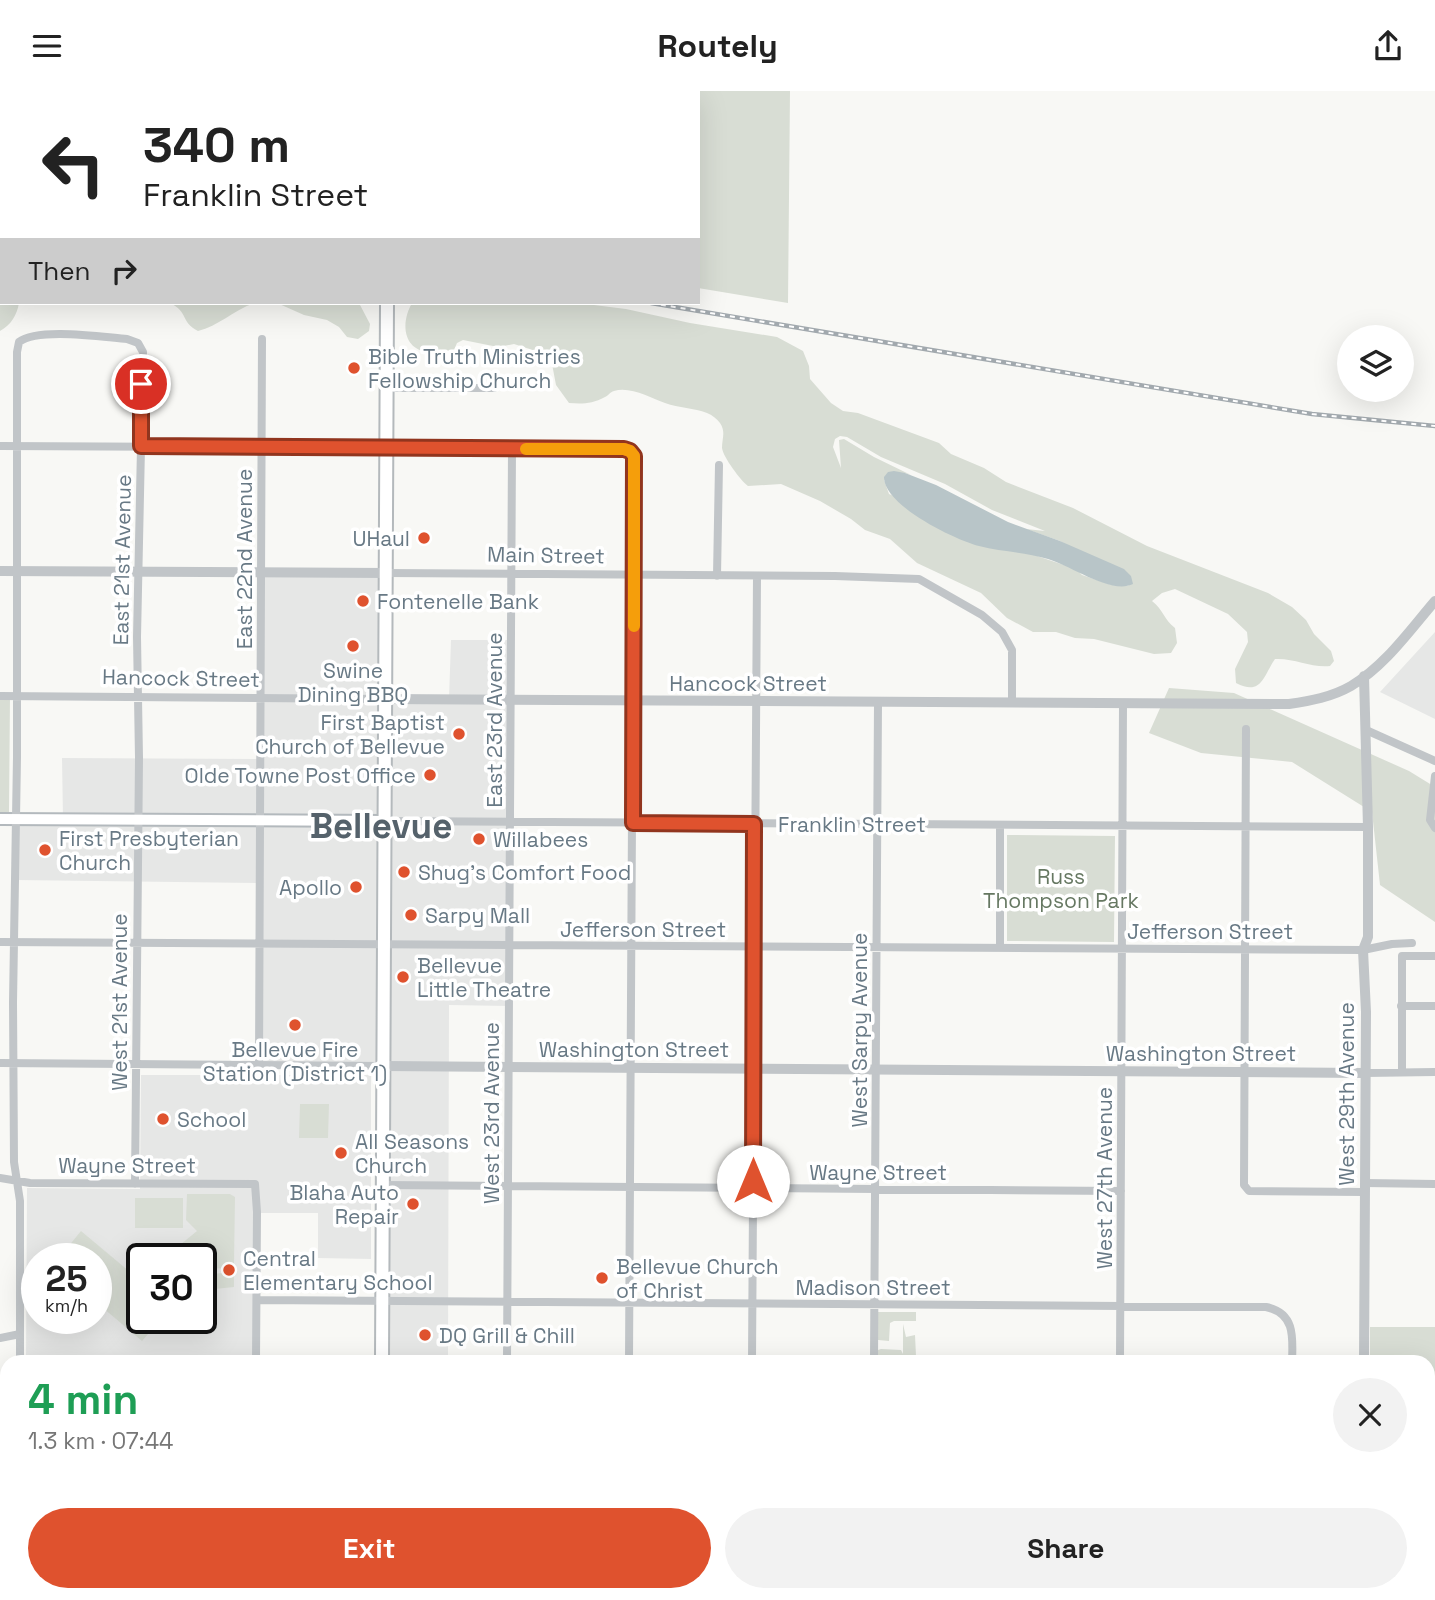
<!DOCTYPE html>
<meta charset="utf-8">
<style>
:root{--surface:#fff;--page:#f2f2f2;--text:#222;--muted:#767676;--accent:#df522e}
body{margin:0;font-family:"Space Grotesk",sans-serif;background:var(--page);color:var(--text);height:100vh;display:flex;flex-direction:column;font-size:26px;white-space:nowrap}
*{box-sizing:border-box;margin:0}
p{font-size:23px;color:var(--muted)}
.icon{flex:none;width:38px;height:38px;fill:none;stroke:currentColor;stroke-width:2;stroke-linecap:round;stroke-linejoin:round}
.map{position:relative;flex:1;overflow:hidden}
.drawer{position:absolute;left:0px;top:1264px;width:1435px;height:247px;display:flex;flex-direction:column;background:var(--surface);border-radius:21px 21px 0 0;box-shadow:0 7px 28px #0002}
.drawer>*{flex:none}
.banner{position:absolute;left:0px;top:0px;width:700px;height:214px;box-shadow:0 7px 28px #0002;background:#fff;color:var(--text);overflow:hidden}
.buttons{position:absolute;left:1337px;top:234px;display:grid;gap:14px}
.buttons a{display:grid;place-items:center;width:77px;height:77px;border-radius:50%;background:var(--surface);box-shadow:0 7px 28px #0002;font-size:35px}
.speed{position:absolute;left:21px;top:1152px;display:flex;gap:14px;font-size:35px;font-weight:700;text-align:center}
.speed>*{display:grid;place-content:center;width:91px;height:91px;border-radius:50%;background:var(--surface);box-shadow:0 7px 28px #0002;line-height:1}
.speed small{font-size:18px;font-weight:400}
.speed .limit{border:4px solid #111;border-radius:10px;background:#fff;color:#111}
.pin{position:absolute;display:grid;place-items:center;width:60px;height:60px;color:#fff;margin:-30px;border:4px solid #fff;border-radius:50%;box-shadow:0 2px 7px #0007}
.me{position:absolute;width:77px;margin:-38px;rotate:0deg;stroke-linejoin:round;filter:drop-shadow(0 0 5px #0008)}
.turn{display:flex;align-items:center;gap:24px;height:147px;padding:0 28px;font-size:32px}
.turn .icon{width:91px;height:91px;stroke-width:2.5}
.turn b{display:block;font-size:49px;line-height:60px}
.then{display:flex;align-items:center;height:66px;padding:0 28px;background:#0003;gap:14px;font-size:26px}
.round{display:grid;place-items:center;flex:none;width:74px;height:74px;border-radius:37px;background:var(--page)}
.headline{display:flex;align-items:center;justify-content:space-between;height:119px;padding:0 28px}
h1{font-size:42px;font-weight:700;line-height:52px;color:#1e9e55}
.action{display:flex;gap:14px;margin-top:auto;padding:14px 28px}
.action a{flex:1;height:80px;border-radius:42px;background:var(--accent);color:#fff;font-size:28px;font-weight:700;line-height:80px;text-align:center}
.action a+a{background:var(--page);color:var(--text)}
header{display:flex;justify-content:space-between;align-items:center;height:91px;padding:0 28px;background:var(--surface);font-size:32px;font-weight:700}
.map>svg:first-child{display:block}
.built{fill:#e6e7e6;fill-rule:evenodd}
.green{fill:#d8ddd4;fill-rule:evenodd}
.water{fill:#b8c5c8}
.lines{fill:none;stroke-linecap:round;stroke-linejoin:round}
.stream{stroke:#b8c5c8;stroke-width:2}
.secondary-casing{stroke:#b3b9bd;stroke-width:14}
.primary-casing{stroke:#b4b9bc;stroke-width:16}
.minor{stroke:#c1c5c8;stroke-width:8}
.tertiary{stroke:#c1c5c8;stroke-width:10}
.secondary{stroke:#fff;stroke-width:10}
.primary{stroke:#fff;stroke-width:12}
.rail-casing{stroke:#a2a9ae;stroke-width:4.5}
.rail{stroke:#fff;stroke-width:2;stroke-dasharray:5;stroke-linecap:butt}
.route-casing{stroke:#91351e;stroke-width:18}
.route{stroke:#df522e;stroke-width:12}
.slow{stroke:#f59e0b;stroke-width:12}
.poi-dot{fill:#df522e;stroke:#fff;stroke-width:2.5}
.labels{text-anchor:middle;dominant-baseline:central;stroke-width:7;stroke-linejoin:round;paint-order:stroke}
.poi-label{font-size:21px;fill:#687985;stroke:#fff;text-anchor:start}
.street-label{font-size:21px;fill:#687985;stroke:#fff}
.park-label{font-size:21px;fill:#667862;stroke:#fff}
.town-label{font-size:35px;font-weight:bold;fill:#55626b;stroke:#fff}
</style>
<header><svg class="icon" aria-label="menu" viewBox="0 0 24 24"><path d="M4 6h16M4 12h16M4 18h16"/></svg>Routely<svg class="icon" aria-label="share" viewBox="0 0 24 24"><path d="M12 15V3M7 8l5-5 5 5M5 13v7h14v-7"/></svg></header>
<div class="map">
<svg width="1435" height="1509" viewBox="0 0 1435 1509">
<rect width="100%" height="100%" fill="#f8f8f5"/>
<path class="built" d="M261,482H387L386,607L449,608L451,549H511L509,915L449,914L448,1270H388L384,975L259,974L260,792L16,789V729L63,728L62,667L261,668Z
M1435,541V628L1380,601Z
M141,984H371V1168L318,1167V1122H257L256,1270H26L27,1097L140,1098ZM37,1167H96V1227H37ZM142,1167H201V1227H142Z
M317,1503H364V1509H317Z"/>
<path class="green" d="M0,0H343L2,2V119Z
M409,0H790L788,212L698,197V2Z
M0,142L2,212H19C17,224 11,234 0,240Z
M170,212H254C233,220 218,235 198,240C180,231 189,221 170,212Z
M277,212H359L370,233L369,240L358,248L347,246L339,236L327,229L304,224Z
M412,212H578L626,218L690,232L777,246L803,260L809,275L810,288L831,312L843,320L858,322L939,352L951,363L984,377L1006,391L1073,417L1147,455L1268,502L1292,516L1306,529L1314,543L1331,560L1334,570L1330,575C1311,577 1295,567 1275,568C1263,585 1262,605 1236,592L1235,578L1248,551L1247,541L1228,523L1175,498L1162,502L1152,510C1163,518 1164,529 1175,537L1177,552L1171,562L1154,563L1094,548L1075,547L1056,541H1033L1007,527L981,502L917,472L890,448L865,439L851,428L820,410L781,393L748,395C741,390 723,366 722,357C722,347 726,341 720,332C717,328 712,324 707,322C694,317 679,317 665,312C651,307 630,295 614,300C610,301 608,305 605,306C592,313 582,313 569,312L556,294L552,273L539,261L514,253L498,256L463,249L457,252L454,259C445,260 435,263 426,261C401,256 402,229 412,212ZM840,345L847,346L881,366L945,393L992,419L1045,440L1026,438L1060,450L1078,460L1129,495L1112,494L1082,484L1076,478L1040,466L889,403L884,389L905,382L911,384L874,366L844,348L839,349L841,377L833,356L835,348Z
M1169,597L1234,602L1409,680L1435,696V831L1380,794L1372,721L1292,671L1201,662L1149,642Z
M0,605H10L9,721H0Z
M1007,744L1115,745L1114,851L1007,850Z
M300,1013H329L328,1047H299Z
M187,1103H230L235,1106L234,1172L230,1177L201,1178V1167H183L175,1158L197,1140L186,1129Z
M135,1107H183V1137H135Z
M81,1140L142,1191V1227H162L142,1250L96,1211V1167H59Z
M234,1181V1196L205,1199L204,1241H189L194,1227H201V1184Z
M878,1221H916V1230H894L890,1232L889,1250L878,1249Z
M903,1233L906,1246L915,1244L916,1265L913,1270H878V1259L881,1258L901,1259L903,1263Z
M1370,1236H1435V1387H1428V1270H1370Z"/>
<path class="water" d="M894,380L905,382L936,394L1008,431L1060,450L1124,478L1131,485L1133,493C1111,504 1070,474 1048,468C1026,461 1002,461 979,455C955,449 883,414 884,386L888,381Z"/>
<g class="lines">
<path class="stream" d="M409,0L410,2
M1428,1317L1435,1322"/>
<defs>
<path id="secondary" d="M0,728L385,730"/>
<path id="primary" d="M381,0V2
M382,1270L387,212
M381,1509V1503"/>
</defs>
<use href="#secondary" class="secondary-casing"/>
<use href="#primary" class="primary-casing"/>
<path class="minor" d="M33,2L36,0
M0,21L2,20
M388,297H494
M0,355L624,358L634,365L629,1270
M387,482L835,485L919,488L982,524L1002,541L1012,559V612
M717,485L719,374
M0,605L386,608
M1246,638L1244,1094L1249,1100L1364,1101
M1366,639L1435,670
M1435,685L1430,729L1435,737
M385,730L1368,736
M0,851L1363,859L1392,853L1412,852
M1000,856V734
M1401,915H1435
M0,972L384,975
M259,974L262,248
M1402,981V865H1435
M1365,982L1435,981
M0,1087L30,1092L255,1093L257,1121L256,1270
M1365,1092L1435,1093
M383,1094L1121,1100
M257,1209L1266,1216C1295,1222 1293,1246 1292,1270
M0,1247L20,1243
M20,1270V1110L14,1071L13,911L17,666V261L19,251C38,236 102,246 127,248L138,252L143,261L137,546L139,667L135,1093
M507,1270L512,358
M752,1270L757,485
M874,1270L878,612
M1120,1270L1123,613
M1428,1449H1435
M0,1454L7,1449
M256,1509V1503
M506,1509V1503
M628,1509V1503
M750,1509V1503
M873,1509V1503
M1118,1509V1503"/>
<path class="tertiary" d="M0,480L387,482
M386,608L1289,613C1310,610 1332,606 1351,595C1385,575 1410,539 1435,510
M384,975L1365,982
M1364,1270L1366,921L1363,859L1368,846V736L1364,585
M0,1338L7,1334
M1362,1509V1503"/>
<use href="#secondary" class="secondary"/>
<use href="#primary" class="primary"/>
<defs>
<path id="rail" d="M0,132H2
M651,212L1312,323L1435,335"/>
</defs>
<use href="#rail" class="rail-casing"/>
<use href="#rail" class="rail"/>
</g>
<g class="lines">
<defs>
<path id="route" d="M141,293V355L624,358L630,360L634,365L633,732L754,733L753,1090"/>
</defs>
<use href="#route" class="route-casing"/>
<use href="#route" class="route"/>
<path class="slow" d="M526,358H624L630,360L634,365V535"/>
</g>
<g class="poi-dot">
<circle cx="354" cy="277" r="7"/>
<circle cx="424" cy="447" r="7"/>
<circle cx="363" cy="510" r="7"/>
<circle cx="353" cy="555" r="7"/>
<circle cx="459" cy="643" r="7"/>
<circle cx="430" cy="684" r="7"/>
<circle cx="479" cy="748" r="7"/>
<circle cx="45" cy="759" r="7"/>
<circle cx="404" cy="781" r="7"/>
<circle cx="356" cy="796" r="7"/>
<circle cx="411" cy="824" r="7"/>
<circle cx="403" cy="886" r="7"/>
<circle cx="295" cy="934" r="7"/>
<circle cx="163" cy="1028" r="7"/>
<circle cx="341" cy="1062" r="7"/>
<circle cx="413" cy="1113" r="7"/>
<circle cx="229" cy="1179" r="7"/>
<circle cx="602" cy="1187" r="7"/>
<circle cx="425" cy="1244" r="7"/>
</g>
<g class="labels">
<g class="poi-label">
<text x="368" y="265">Bible Truth Ministries<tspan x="368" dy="24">Fellowship Church</tspan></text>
<text x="410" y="447" text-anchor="end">UHaul</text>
<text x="377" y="510">Fontenelle Bank</text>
<text x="353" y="579" text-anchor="middle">Swine<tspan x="353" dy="24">Dining BBQ</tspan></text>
<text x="445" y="631" text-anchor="end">First Baptist<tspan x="445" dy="24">Church of Bellevue</tspan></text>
<text x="416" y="684" text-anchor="end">Olde Towne Post Office</text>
<text x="59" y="747">First Presbyterian<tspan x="59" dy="24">Church</tspan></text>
<text x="493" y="748">Willabees</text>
<text x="418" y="781">Shug's Comfort Food</text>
<text x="342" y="796" text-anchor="end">Apollo</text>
<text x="425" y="824">Sarpy Mall</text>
<text x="417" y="874">Bellevue<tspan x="417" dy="24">Little Theatre</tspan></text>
<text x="295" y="958" text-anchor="middle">Bellevue Fire<tspan x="295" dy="24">Station (District 1)</tspan></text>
<text x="177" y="1028">School</text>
<text x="355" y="1050">All Seasons<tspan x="355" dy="24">Church</tspan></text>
<text x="399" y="1101" text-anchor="end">Blaha Auto<tspan x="399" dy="24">Repair</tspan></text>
<text x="243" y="1167">Central<tspan x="243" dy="24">Elementary School</tspan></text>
<text x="616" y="1175">Bellevue Church<tspan x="616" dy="24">of Christ</tspan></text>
<text x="439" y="1244">DQ Grill &amp; Chill</text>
</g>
<g class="street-label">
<text transform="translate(546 464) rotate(1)">Main Street</text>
<text transform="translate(244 468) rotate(-90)">East 22nd Avenue</text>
<text transform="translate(122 469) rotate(-89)">East 21st Avenue</text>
<text transform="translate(181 587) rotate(1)">Hancock Street</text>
<text x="748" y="592">Hancock Street</text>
<text transform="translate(494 629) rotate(-90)">East 23rd Avenue</text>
<text x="852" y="733">Franklin Street</text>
<text x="643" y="838">Jefferson Street</text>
<text x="1210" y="840">Jefferson Street</text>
<text transform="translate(119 911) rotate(-90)">West 21st Avenue</text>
<text transform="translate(859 939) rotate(-90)">West Sarpy Avenue</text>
<text x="634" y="958">Washington Street</text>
<text x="1201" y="962">Washington Street</text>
<text transform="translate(1346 1003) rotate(-90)">West 29th Avenue</text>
<text transform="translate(491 1022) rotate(-90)">West 23rd Avenue</text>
<text x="127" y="1074">Wayne Street</text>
<text x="878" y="1081">Wayne Street</text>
<text transform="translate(1104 1087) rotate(-90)">West 27th Avenue</text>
<text x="873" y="1196">Madison Street</text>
</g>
<g class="park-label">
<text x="1061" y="785">Russ<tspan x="1061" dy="24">Thompson Park</tspan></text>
</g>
<g class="town-label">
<text x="381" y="735">Bellevue</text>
</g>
</g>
</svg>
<div class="buttons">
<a><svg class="icon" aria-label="layers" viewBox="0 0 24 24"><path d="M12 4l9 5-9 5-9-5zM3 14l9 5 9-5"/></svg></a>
</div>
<div class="speed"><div>25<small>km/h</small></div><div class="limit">30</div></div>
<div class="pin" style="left:141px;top:293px;background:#d93025"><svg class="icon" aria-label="arrive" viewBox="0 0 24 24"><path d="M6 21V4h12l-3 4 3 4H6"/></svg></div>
<svg class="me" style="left:753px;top:1090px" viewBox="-20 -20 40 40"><circle r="19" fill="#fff"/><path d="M0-13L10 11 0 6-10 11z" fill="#df522e"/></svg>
<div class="banner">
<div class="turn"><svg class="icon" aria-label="left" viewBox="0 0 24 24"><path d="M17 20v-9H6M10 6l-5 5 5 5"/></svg><div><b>340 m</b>Franklin Street</div></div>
<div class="then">Then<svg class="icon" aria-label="right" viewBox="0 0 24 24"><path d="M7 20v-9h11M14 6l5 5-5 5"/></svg></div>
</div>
<section class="drawer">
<div class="headline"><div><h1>4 min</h1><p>1.3 km · 07:44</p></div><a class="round"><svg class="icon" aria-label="close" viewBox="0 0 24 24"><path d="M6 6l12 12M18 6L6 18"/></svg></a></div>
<div class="action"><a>Exit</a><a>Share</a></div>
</section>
</div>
